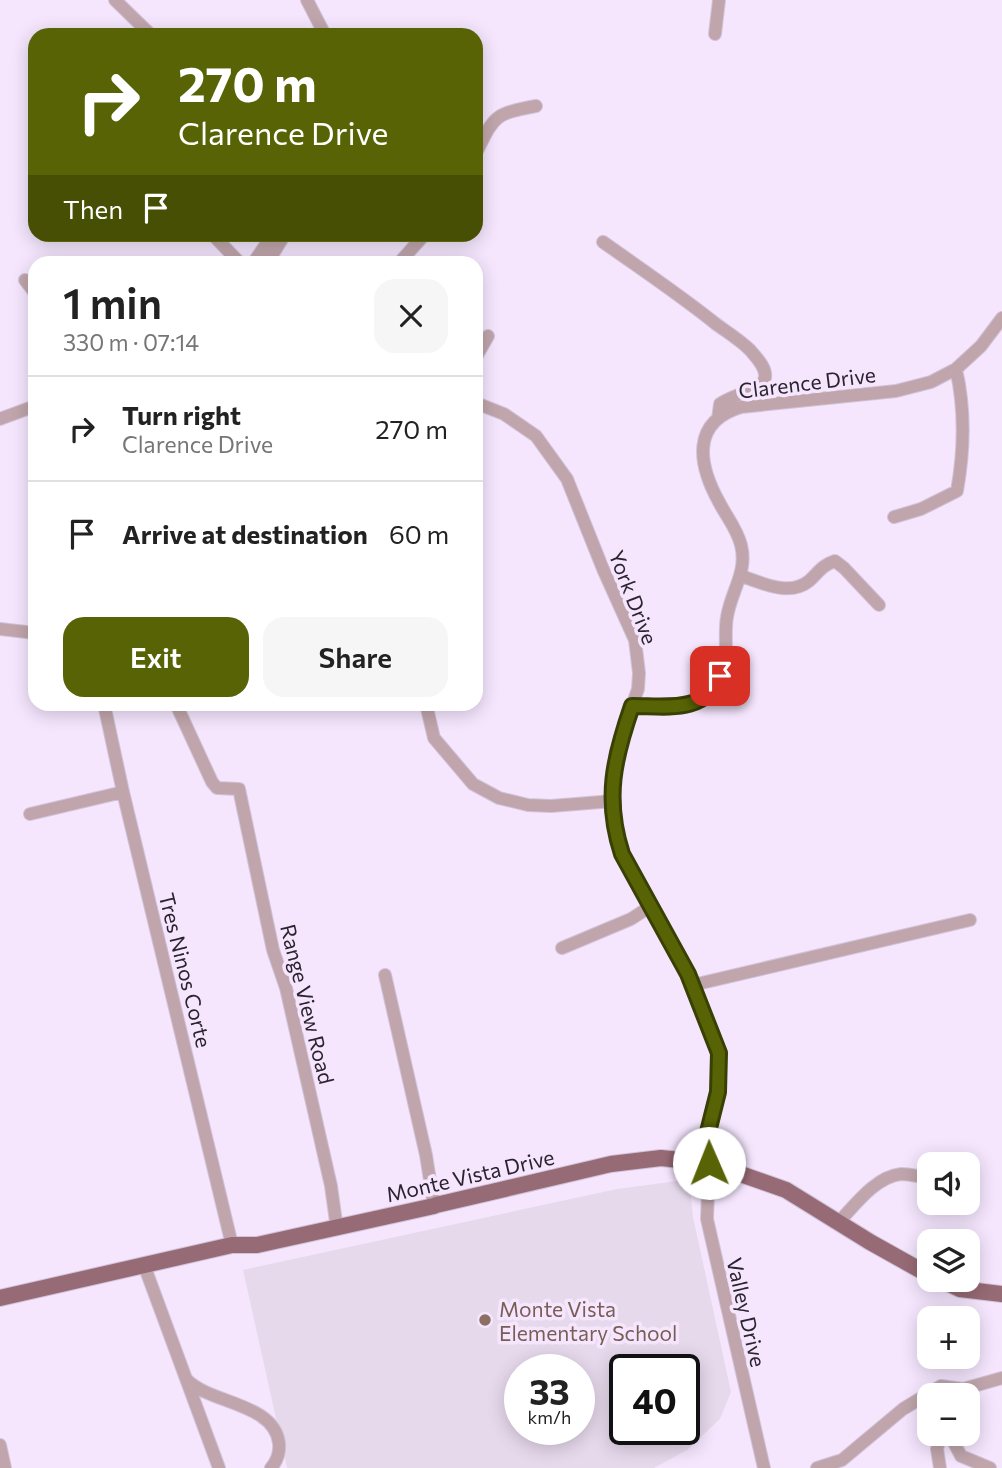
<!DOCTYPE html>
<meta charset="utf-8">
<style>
:root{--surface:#fff;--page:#f6f6f6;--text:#222;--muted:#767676;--line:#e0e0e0;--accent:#586305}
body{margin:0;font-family:Commissioner,sans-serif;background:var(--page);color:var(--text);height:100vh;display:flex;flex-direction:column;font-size:26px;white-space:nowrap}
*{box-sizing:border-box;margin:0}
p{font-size:23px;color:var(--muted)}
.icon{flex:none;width:38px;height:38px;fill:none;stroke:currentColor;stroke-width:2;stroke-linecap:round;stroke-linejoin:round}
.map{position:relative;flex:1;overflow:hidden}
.panel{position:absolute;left:28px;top:256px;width:455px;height:455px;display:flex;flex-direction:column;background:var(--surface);border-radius:21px;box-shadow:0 4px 18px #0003}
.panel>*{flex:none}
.guide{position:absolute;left:28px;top:28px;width:455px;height:214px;border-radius:21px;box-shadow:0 4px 18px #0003;background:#586305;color:#fff;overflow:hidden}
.fabs{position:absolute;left:917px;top:1152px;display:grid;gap:14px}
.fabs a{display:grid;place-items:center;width:63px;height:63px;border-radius:14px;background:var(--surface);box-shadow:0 4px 18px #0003;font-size:35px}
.speed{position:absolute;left:504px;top:1354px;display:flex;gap:14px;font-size:35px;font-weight:700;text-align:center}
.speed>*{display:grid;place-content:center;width:91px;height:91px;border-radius:50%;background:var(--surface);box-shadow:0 4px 18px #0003;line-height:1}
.speed small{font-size:18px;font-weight:400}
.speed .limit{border:4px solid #111;border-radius:10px;background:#fff;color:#111}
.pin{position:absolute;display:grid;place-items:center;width:60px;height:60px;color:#fff;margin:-30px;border-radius:14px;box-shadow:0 4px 10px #0006}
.me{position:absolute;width:77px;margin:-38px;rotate:359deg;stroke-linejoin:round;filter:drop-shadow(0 0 5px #0008)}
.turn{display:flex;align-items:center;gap:24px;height:147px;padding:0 35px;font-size:32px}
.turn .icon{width:91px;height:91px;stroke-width:2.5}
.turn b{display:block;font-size:49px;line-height:60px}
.then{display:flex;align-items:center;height:66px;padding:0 35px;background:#0003;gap:14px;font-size:26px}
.round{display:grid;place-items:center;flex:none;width:74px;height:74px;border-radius:21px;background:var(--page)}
.summary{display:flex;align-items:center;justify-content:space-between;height:119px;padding:0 35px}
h1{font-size:42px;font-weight:600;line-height:52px}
.action{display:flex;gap:14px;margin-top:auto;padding:14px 35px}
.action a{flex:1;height:80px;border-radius:21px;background:var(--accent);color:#fff;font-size:28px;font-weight:600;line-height:80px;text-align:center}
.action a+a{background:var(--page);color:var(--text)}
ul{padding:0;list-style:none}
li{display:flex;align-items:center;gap:21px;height:105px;padding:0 35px;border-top:2px solid var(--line)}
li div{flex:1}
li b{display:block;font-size:26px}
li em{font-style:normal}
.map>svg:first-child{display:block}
.education{fill:#e6d9ec;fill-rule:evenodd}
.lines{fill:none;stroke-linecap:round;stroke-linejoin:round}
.minor-casing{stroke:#d1c3d9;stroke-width:14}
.major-casing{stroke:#d1c3d9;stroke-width:18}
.minor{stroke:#c0a6ac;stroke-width:12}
.major{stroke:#976b76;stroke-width:16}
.route-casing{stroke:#394003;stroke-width:18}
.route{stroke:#586305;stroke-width:12}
.education-dot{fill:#8d6e63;stroke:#f5e6fe;stroke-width:2.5}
.labels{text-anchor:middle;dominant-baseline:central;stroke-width:7;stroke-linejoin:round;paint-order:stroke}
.street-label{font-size:21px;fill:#2b242f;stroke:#f5e6fe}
.education-label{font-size:21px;fill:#785e54;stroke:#f5e6fe;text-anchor:start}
</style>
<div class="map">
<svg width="1002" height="1468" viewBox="0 0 1002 1468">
<rect width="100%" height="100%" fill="#f5e6fe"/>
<path class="education" d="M677,1181L690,1188L693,1217L731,1392L720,1419L687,1450L654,1468H287L243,1270L617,1189ZM520,1370H579V1430H520ZM625,1370H684V1430H625Z"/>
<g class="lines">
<defs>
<path id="minor" d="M115,0L151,35
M307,0L325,35
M715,34L719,0
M476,153C495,115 494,114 536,106
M212,234L239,262
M603,242C641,269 680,295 716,324C727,332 740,340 750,350C756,357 767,368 765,378C762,390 731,395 720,404L718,419
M254,262L273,234
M268,262L285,234
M400,262L425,234
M25,280L35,293
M476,357L488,336
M476,403L504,414L536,436L567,479L603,569L635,640L639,673L638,689L616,751L613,776L616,835L622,854L688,974L719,1053L718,1092L706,1140L709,1163L707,1219L764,1468
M0,419L35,406
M894,517L921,509L957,491C964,452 965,408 956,369
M741,576C763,583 789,597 809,581C818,573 822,565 835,561L844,568L879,605
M0,629L35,633
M104,704L123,792L232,1245
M176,704L212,782L217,788L239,789L273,950L286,988L331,1186L337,1229
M426,704L434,738L473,784L499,798L528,805L551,806L613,801
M632,706C672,706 712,714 724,666C728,650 724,633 727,617C731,591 748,572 741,545C737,529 726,516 719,502C698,464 691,422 741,407L896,391L931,382L956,369L981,346L1002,318
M30,814L123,792
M562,948L631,919L651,906
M385,975L426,1155L434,1206L436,1205
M693,985L970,920
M838,1223C855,1205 875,1177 901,1174C910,1174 920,1177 929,1178
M144,1265L219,1468
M187,1380C211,1404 274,1403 279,1443C280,1452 277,1461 271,1468
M941,1386L963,1389L1002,1378
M949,1433L961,1456L990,1468
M0,1445L5,1468
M817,1468L842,1460L903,1409L941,1386
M940,1468L937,1449L941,1433"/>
<path id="major" d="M436,1205L611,1164L661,1158L709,1163L786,1190L870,1242L929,1275
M939,1279L960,1289L1002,1294
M0,1298L232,1245H257L434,1206"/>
</defs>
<use href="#minor" class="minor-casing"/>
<use href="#major" class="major-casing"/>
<use href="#minor" class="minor"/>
<use href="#major" class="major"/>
</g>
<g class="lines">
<defs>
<path id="route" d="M709,1163L706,1140L718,1092L719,1053L688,974L622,854C604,799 614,758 632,706C666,706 705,714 720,676"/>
</defs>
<use href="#route" class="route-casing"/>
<use href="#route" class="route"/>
</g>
<circle class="education-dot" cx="485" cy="1320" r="7"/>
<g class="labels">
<g class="street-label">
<text transform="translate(807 382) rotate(-7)">Clarence Drive</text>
<text transform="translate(634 597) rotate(69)">York Drive</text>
<text transform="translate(186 970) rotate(76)">Tres Ninos Corte</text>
<text transform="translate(308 1004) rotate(76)">Range View Road</text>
<text transform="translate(470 1175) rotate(-13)">Monte Vista Drive</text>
<text transform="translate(747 1312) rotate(77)">Valley Drive</text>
</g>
<g class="education-label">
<text x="499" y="1308">Monte Vista<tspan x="499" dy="24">Elementary School</tspan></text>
</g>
</g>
</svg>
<div class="fabs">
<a><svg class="icon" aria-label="sound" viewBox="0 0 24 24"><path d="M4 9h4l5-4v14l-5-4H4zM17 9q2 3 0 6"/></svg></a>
<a><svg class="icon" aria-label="layers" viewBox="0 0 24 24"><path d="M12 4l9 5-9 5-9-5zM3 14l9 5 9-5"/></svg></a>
<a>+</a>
<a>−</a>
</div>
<div class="speed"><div>33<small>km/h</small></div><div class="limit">40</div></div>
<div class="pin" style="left:720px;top:676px;background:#d93025"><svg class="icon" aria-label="arrive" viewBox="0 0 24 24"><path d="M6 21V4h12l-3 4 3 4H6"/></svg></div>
<svg class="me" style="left:709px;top:1163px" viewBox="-20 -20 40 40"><circle r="19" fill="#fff"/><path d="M0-13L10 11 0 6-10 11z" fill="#586305"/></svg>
<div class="guide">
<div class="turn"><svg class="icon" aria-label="right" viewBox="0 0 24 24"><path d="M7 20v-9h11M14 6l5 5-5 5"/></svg><div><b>270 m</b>Clarence Drive</div></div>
<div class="then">Then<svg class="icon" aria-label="arrive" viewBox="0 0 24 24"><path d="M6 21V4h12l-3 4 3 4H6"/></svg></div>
</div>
<section class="panel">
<div class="summary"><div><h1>1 min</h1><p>330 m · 07:14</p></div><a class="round"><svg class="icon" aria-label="close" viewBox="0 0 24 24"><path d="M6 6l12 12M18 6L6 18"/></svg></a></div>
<ul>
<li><svg class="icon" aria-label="right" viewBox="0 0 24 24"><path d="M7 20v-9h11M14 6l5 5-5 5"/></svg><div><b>Turn right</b><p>Clarence Drive</p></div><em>270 m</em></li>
<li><svg class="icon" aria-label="arrive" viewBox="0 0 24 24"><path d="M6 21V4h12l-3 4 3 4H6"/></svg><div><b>Arrive at destination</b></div><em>60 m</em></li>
</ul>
<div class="action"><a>Exit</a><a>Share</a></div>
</section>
</div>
